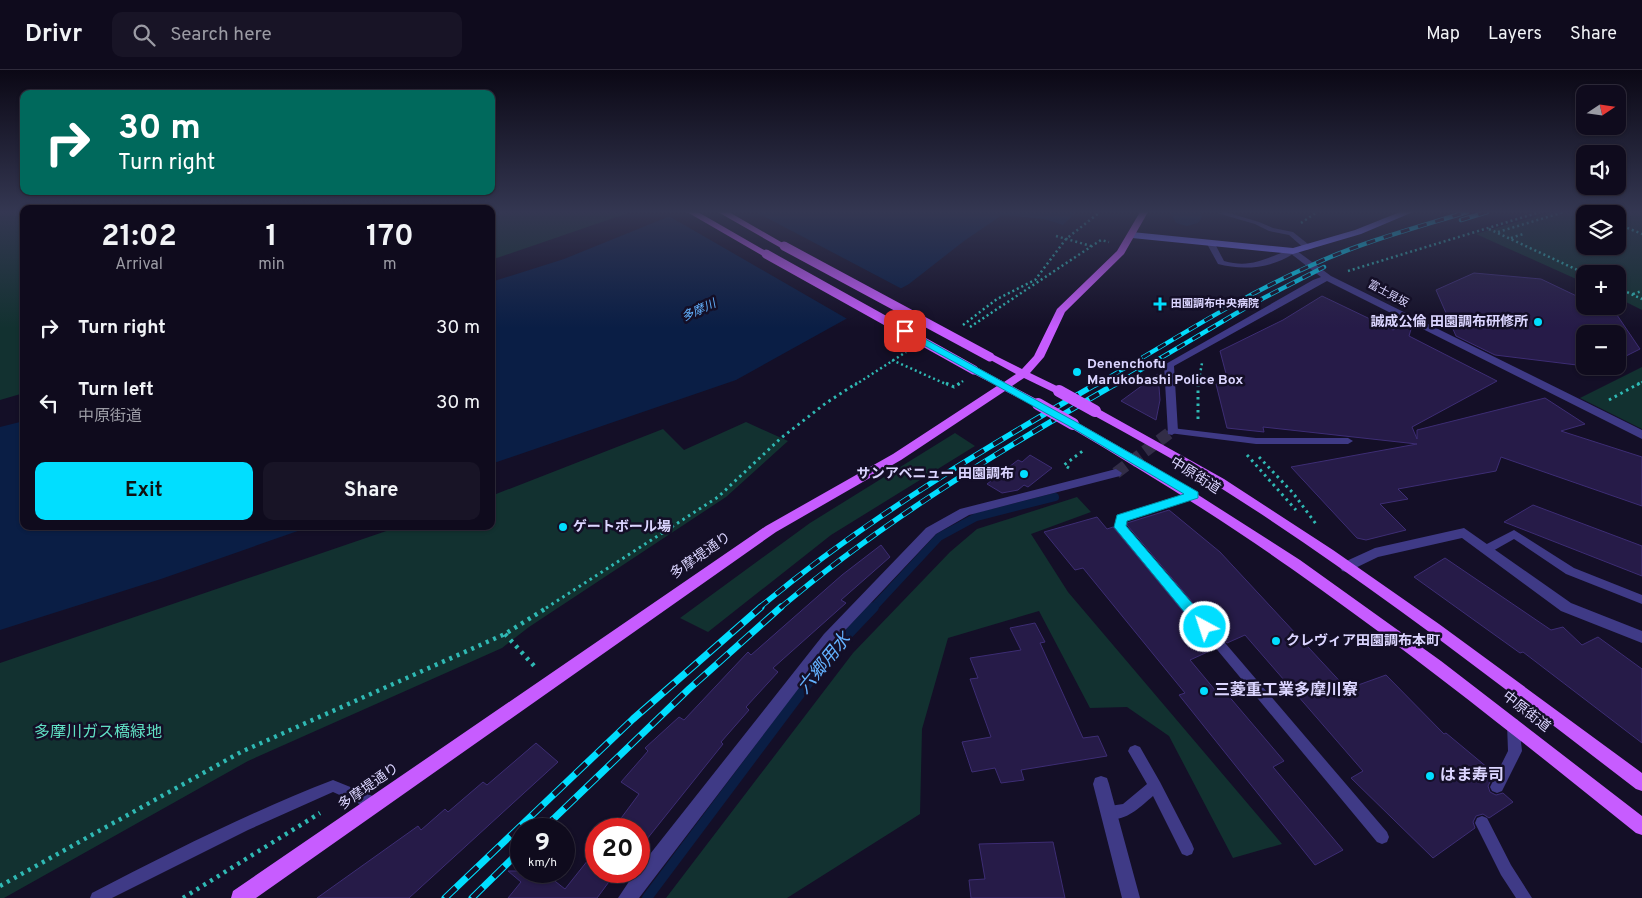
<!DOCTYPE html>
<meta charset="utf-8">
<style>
:root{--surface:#0f0b1d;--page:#181426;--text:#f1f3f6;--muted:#9b9ba4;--line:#2f2b3b;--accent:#01deff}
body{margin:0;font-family:Overpass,"Noto Sans JP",sans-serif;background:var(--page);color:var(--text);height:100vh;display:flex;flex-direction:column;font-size:19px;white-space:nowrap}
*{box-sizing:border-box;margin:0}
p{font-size:16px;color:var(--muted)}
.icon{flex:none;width:28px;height:28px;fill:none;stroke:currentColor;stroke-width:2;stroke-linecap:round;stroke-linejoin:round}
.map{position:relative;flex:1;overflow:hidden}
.drawer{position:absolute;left:20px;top:135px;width:475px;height:325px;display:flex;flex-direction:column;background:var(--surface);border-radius:10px;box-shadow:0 1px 4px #0004,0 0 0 1px var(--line)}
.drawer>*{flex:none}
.hud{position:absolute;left:20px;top:20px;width:475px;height:105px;border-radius:10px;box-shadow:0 1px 4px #0004,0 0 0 1px var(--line);background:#00695c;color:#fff;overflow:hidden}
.needle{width:32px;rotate:77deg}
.tools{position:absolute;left:1576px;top:15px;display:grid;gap:10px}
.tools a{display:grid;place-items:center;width:50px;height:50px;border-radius:10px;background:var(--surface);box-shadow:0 1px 4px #0004,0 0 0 1px var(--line);font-size:25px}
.speed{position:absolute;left:510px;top:748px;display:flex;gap:10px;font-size:25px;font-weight:700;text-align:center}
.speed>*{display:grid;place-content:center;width:65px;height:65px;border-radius:50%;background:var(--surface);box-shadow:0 1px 4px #0004,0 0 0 1px var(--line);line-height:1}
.speed small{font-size:12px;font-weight:400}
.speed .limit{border:8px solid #d22;background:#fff;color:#111}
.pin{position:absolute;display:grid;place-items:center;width:42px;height:42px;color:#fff;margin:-21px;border-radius:10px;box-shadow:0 2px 8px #0006}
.me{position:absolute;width:55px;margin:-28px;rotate:320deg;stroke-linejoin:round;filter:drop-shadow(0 0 4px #0008)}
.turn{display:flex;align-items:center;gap:18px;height:105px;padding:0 15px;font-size:22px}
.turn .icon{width:65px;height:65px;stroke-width:2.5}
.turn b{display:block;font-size:35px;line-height:42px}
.eta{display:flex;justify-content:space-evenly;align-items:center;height:85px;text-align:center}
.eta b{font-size:30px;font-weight:700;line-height:35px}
.action{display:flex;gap:10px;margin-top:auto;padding:10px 15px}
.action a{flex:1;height:58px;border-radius:10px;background:var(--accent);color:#111;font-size:20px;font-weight:700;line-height:58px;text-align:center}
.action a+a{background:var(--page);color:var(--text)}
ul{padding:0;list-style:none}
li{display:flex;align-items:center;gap:15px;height:75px;padding:0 15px}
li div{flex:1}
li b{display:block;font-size:19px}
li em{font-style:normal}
header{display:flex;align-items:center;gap:30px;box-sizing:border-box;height:70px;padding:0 25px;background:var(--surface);border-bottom:1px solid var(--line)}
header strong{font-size:24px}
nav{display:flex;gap:28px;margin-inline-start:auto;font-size:18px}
.search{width:350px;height:45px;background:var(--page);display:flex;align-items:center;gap:12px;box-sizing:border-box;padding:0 18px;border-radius:10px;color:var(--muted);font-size:19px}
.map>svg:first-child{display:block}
.green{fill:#123130;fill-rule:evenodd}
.water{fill:#0a1e45}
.pier{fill:#140f27}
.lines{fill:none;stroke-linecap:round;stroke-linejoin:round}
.stream-far1{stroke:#0a1e45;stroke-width:8}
.stream{stroke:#0a1e45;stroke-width:10}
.river{fill:#0a1e45;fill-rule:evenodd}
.building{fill:#261b48;stroke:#3d2d74}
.street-tunnel{stroke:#322d47;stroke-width:12;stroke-dasharray:12 6;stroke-linecap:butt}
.path-far2{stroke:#2fb9b4;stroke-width:2.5;stroke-dasharray:2 3;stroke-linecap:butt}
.path-far1{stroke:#2fb9b4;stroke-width:3;stroke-dasharray:2.5 4;stroke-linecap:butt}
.path{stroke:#2fb9b4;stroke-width:4.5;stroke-dasharray:3 5;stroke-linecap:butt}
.lane{fill:#3f3a86;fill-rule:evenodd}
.street{fill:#3f3a86;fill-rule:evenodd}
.secondary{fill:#746cff;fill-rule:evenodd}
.primary{fill:#c75cff;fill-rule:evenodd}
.rail-far2-casing{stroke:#01deff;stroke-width:4.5}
.rail-far1-casing{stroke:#01deff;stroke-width:5.5}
.rail-casing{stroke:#01deff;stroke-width:7}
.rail-far2{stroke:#140f27;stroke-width:3;stroke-dasharray:9;stroke-linecap:butt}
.rail-far1{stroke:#140f27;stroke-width:4;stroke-dasharray:11;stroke-linecap:butt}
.rail{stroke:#140f27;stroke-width:5;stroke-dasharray:15;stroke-linecap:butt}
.primary-bridge-far1{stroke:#c75cff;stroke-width:9}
.primary-bridge{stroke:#c75cff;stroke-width:12}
.route{fill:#01deff;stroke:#0190a6}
.poi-dot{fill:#01deff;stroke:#140f27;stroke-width:2}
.labels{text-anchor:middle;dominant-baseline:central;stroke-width:5;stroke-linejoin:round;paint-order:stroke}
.far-street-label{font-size:11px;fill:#dbd5ff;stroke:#140f27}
.far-poi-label{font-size:11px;font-weight:bold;fill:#dbd5ff;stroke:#140f27;text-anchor:start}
.far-water-label{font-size:12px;font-style:italic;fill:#63b2ff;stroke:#140f27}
.poi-label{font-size:14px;font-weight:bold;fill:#dbd5ff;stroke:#140f27;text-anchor:start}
.street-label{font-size:14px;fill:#dbd5ff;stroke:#140f27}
.near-poi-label{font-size:16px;font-weight:bold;fill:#dbd5ff;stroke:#140f27;text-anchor:start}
.near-park-label{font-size:16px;fill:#60e0c4;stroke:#140f27}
.near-water-label{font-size:18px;font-style:italic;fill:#63b2ff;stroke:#140f27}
</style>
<header>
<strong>Drivr</strong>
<div class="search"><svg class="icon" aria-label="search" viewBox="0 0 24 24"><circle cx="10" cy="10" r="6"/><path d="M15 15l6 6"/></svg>Search here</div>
<nav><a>Map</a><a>Layers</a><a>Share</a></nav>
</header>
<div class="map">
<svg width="1642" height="828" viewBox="0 0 1642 828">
<rect width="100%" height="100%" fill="#140f27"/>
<path class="green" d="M0,142H24V323L0,330Z
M491,142H631L491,190Z
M1551,142H1642V240L1618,228V204H1585V213L1476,164ZM1585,144H1618V176H1585Z
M1642,297V359L1580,328Z
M746,352L788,371L726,427L529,557L502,578L248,691L4,828H0V593L401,456H491V426L663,359L684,380Z
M955,363L975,376L831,465L708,562L680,548L810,453Z
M1077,427L1091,442L1031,464L1068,522L1282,774L1233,788L1169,666L1127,637L1090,638L1039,541L948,568L922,659L920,744L787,828H666L853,583L950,482L977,459Z"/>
<path class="water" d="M680,142H1076L1063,155L1044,149L1002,145L964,171L909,214L736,310L491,394V212L564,189Z
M24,351V456H312L161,509L0,560V357Z"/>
<path class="pier" d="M674,142H756L904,220L849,250L667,145Z"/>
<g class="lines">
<path class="stream-far1" d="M873,538L939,467L976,447L1055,427"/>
<path class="stream" d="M647,828L833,580L874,537"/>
<path class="river" d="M1170,142H1200L1202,147L1198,153L1187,156L1176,153Z"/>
</g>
<path class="building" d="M1474,203L1541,209L1585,230V236H1599L1617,245L1640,279L1618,290V264H1585V296L1495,285L1456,266L1436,220Z
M1322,226L1393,260L1406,253L1412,256L1409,266L1497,311L1412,357L1417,369V360L1545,328L1585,354L1561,361L1642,387V436L1501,387L1496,401L1398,419L1408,429L1380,434L1406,460L1366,470L1357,468L1291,397L1417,374L1263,357L1264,362L1227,358L1216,314L1229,315L1220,281L1283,250Z
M1158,304L1160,330L1156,350L1121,331Z
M1030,385L1052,398L1028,417L1024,415L1018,420L1002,423L987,414L1018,390L1022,392Z
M1533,435L1642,476V506L1504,452Z
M1169,440L1220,482L1347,619L1386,605L1444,664L1446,663L1494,703L1486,708L1490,712L1488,716L1490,722L1496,725L1503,723L1513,732L1489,748L1483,744L1476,746L1473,752L1475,758L1433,788L1351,708L1363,701L1245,565L1227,573L1127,455V453Z
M1097,447L1107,459L1113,457L1214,579L1190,590L1215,620L1221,617L1284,691L1273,697L1343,780L1315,795L1179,625L1185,623L1083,498L1075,500L1044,462Z
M881,475L890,487L841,530L846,533L773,598L778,602L746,637L749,640L721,672L723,674L639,779V759H613L639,724L621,712L648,681L645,678L679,647L684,650L748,582L751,585L842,505Z
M1445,488L1551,560L1563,557L1582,575L1598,567L1642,599V673L1523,582L1520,583L1414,507Z
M1035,553L1045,572L1040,573L1083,668L1098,666L1107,686L1021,700L1024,710L1001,713L995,698L972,702L962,672L991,667L970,609L978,608L970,588L1021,580L1010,558Z
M536,673L558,692L409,828H317L418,756L421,760L445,739L448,742L483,712L487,715Z
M1053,772L1065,828H971L969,810L985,809L979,774Z
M596,780V801H617L597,828H508L521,812L508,801H542L565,819Z"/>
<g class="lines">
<path class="street-tunnel" d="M1116,403L1172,361"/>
<path class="path-far2" d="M1589,142L1592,144
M491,145L501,142
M1580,148L1585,146
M1301,153L1317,142
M1618,154L1642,164
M1489,159L1586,204
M1498,162L1564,142
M1056,166L1091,176
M1511,168L1523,164
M1348,201L1540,142
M1618,218L1642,229
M1633,224L1642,221
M963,255L997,229L1035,210L1066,169L1100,142
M970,257L1101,170L1109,172
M892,290L948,315
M855,315L906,282
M958,315L963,311
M1198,315L1202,293
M1637,315L1642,312"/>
<path class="path-far1" d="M946,313L954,317L960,313
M1609,330L1640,313
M1198,349V313
M1247,385L1296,440
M1259,387L1293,423L1316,454
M1069,398L1064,395L1084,380
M546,538L718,427L781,368L826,333L857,313"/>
<path class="path" d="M505,564L536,598
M0,816L241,682L505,564L548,537
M183,828L320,743"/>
<path class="lane" d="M1226,142L1259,152L1273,158L1293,162L1313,178L1306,180L1289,165L1269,161L1255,154L1217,143Z
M1208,172H1214L1224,191C1253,199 1266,187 1293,179L1297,181C1275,198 1244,201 1218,194L1207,174Z
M1172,358L1256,368H1348L1353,371L1348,374H1256L1169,363L1167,361Z
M1194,422L1198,423L1199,425L1198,427L1126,450L1125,456L1387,762L1389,767L1387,772L1382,774L1377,772L1115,457L1117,445Z
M1514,460L1574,498L1642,525V534L1566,504L1514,469L1491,482H1483L1482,479L1483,476Z
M1513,648L1518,650L1519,654L1522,681L1502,721L1497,723L1492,721L1490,717L1508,681L1507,654L1508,650Z
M1135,675L1140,677L1160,712L1192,774L1194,779L1192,784L1187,786L1182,784L1153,726C1139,738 1123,755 1103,747L1101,742L1103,737L1123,734L1147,714L1128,681L1130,677Z
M333,710L380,729L382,734L380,739L375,741L333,722L248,760L112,828H90L92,823C171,782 250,742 333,710Z
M1482,746L1487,748L1511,795L1532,828H1516L1501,805L1475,753L1477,748Z"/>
<path class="street" d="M1293,178L1331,206L1642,360V369L1327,211L1174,296L1178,361L1172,365L1168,364L1164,295L1313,210L1321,207L1290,183L1288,181Z
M1116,399L1122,403L1120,406L969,445L936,464L834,572L639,828H618L636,801H639V798L824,564L926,458L960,439Z
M1464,458L1571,533L1642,561V573L1561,541L1462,468L1378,487L1347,502L1342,501L1340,497L1342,493L1375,478Z
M1101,706L1107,708L1109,714L1140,828H1122L1093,714L1095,708Z"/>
<path class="secondary" d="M1400,142H1413L1361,164L1293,184L1132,168L1128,165L1132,162L1293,178L1355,160Z"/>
<path class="primary" d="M687,142H698L771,184L763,186Z
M718,142H729L788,176L781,178Z
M1140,142H1148L1124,184L1065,242L1044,287L1030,303L1063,319L1065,321L1063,323H1055L1024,308L1012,316L1042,332L1044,334L1042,336H1034L1005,321L901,390L776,462L256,828H231L233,821L766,456L893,384L997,316L970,302L969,300L970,298H978L1004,312L1016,304L985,287L986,285H994L1022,299L1034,286L1057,239L1117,181Z
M1095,337L1224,409L1333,480L1439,554L1642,703V721L1636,719C1499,614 1362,507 1216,415C1175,390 1133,367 1091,344L1089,341L1091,338Z
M1073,350L1153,396L1300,490L1441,591L1642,746V765L1636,763C1523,672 1410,582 1292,499C1220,448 1145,402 1069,357L1067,354Z"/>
<defs>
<path id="rail-far2" d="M1461,150L1487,142
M1096,315C1167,274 1237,228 1312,195C1362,172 1415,158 1467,142
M1115,315L1252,234L1324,197"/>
<path id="rail-far1" d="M759,538C864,450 980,381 1098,313
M780,538C884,450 999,381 1117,313"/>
<path id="rail" d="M543,759L689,619L781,537
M445,828L633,649L761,537
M472,828L521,780"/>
</defs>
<use href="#rail-far2" class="rail-far2-casing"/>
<use href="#rail-far1" class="rail-far1-casing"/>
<use href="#rail" class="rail-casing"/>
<use href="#rail-far2" class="rail-far2"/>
<use href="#rail-far1" class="rail-far1"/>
<use href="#rail" class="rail"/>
<path class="primary-bridge-far1" d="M784,176L990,287
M766,184L974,300"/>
<path class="primary-bridge" d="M1059,321L1095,341
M1038,334L1073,354"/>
</g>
<linearGradient id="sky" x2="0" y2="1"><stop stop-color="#0b0815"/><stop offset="0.55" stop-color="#343752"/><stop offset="1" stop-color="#343752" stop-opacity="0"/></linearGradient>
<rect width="1642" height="258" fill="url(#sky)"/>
<path class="route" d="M905,258L1076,352L1198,422V428L1127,451L1126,456L1209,553L1211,557L1209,561H1200L1114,457L1117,445L1184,424L1069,356L902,263L900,261Z"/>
<g class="poi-dot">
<path d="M1157.5 226.5h5v5h5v5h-5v5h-5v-5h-5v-5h5z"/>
<circle cx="1538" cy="252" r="5"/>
<circle cx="1077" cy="302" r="5"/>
<circle cx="1024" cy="404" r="5"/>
<circle cx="563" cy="457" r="5"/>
<circle cx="1276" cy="571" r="5"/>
<circle cx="1204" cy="621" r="5"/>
<circle cx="1430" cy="706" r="5"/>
</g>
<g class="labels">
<g class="far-street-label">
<text transform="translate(1388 224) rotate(28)">富士見坂</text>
</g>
<g class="far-poi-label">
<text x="1171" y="234">田園調布中央病院</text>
</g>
<g class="far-water-label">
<text transform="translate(699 241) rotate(-25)">多摩川</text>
</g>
<g class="poi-label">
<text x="1528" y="252" text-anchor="end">誠成公倫 田園調布研修所</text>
<text x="1087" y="294">Denenchofu<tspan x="1087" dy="16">Marukobashi Police Box</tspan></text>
<text x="1014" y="404" text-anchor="end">サンアベニュー 田園調布</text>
<text x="573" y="457">ゲートボール場</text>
<text x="1286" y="571">クレヴィア田園調布本町</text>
</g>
<g class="street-label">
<text transform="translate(1195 406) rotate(32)">中原街道</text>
<text transform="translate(701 486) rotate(-35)">多摩堤通り</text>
<text transform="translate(1526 642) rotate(38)">中原街道</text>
<text transform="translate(369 717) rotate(-35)">多摩堤通り</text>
</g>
<g class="near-poi-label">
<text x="1214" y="621">三菱重工業多摩川寮</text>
<text x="1440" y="706">はま寿司</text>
</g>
<g class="near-park-label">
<text x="98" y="663">多摩川ガス橋緑地</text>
</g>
<g class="near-water-label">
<text transform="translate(825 594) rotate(-51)">六郷用水</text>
</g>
</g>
</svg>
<div class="tools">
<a><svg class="needle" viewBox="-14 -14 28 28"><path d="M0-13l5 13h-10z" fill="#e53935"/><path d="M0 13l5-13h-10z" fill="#9b9ba4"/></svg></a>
<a><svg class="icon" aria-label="sound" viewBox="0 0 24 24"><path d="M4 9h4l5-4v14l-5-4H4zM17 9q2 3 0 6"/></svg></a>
<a><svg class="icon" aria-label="layers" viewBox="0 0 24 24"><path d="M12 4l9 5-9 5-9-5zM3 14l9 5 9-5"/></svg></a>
<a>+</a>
<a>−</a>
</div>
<div class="speed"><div>9<small>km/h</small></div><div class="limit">20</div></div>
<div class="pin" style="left:905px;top:261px;background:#d93025"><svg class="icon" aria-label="arrive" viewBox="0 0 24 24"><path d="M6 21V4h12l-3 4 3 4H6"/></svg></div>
<svg class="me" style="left:1205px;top:557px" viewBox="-20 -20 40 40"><circle r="17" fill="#01deff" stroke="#fff" stroke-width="3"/><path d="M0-11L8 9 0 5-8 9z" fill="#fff"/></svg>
<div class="hud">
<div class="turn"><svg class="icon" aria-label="right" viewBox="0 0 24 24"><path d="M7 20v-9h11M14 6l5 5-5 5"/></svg><div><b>30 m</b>Turn right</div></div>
</div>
<section class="drawer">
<div class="eta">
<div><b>21:02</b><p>Arrival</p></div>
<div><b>1</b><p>min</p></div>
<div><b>170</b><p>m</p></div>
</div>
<ul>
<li><svg class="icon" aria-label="right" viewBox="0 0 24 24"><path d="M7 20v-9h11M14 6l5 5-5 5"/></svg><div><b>Turn right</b></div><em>30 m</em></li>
<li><svg class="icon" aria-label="left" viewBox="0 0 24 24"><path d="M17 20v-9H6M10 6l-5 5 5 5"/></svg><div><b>Turn left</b><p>中原街道</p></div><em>30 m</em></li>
</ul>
<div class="action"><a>Exit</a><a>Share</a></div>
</section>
</div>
